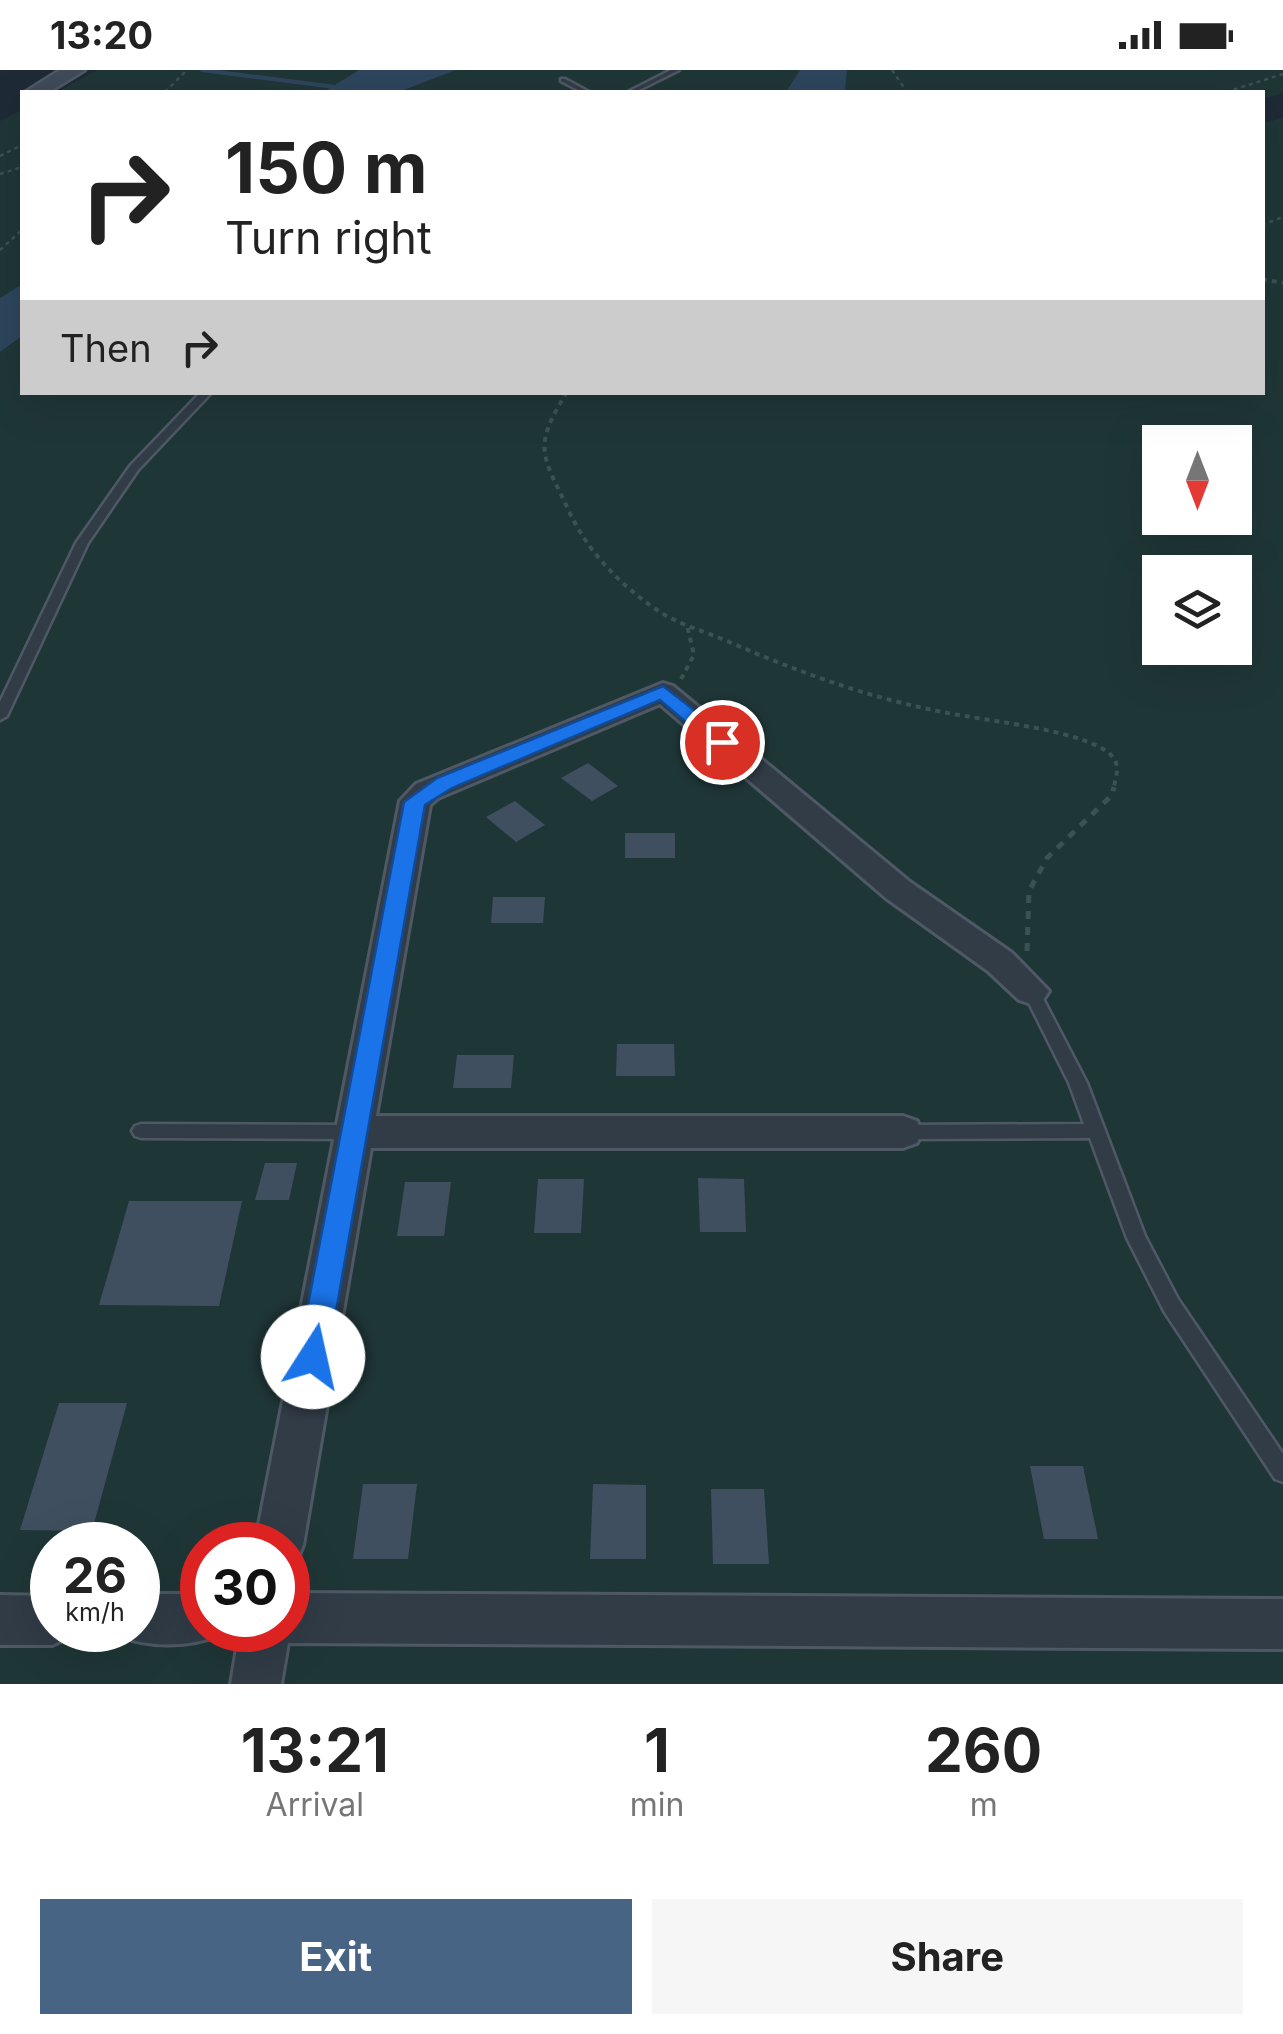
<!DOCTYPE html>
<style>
:root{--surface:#fff;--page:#f6f6f6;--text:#222;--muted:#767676;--accent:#486485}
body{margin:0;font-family:Inter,sans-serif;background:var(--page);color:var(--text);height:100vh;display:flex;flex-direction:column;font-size:38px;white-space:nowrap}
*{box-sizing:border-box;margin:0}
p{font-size:32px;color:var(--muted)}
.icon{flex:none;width:55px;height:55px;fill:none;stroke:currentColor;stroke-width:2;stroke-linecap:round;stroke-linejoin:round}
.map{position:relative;height:1614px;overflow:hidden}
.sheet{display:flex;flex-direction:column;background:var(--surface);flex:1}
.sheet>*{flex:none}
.top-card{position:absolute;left:20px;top:20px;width:1245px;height:305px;border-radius:0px;box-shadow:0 10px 40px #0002;background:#fff;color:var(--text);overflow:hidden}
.needle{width:65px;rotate:180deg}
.buttons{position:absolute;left:1142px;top:355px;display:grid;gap:20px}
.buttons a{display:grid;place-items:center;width:110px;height:110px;border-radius:0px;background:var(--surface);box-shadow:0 10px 40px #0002;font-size:50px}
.speed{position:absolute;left:30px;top:1452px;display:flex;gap:20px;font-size:50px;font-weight:700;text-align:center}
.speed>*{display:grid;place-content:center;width:130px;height:130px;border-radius:50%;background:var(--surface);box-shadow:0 10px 40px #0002;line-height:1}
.speed small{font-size:25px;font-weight:400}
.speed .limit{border:15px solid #d22;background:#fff;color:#111}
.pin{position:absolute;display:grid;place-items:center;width:85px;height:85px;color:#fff;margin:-42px;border:5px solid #fff;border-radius:50%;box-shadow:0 2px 10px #0007}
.me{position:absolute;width:110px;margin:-55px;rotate:10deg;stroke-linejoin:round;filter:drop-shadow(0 0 8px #0008)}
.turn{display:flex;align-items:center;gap:35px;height:210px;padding:0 40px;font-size:45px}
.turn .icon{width:130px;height:130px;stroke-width:2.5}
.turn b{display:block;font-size:70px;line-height:85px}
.then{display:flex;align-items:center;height:95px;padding:0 40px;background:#0003;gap:20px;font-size:38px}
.eta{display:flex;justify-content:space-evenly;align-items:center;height:170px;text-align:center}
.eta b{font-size:60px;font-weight:700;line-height:70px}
.cta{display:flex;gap:20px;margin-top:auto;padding:20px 40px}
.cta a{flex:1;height:115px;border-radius:0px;background:var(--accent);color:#fff;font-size:40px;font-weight:700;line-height:115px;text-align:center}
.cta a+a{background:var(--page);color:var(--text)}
.status{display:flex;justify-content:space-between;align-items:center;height:70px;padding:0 50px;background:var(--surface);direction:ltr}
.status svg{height:28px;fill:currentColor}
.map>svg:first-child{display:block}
.green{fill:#1f3637;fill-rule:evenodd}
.water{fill:#2e455d}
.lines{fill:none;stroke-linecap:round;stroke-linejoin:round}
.stream{stroke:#2e455d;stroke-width:4}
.building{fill:#404f5f}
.lane-casing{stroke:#4e5965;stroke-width:5}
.street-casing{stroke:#4e5965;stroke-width:6}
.secondary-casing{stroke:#4e5965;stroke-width:5}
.path-far2{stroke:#3a5252;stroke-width:2.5;stroke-dasharray:4 4;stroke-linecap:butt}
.path-far1{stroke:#3a5252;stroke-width:4;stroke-dasharray:5 5;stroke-linecap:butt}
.path{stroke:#3a5252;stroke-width:5;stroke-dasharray:8 8;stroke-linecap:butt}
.lane{fill:#313c47;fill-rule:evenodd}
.street{fill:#313c47;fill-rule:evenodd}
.secondary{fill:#3f4b5a;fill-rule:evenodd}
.route{fill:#1a73e8;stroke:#114b97;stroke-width:2.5}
</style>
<div class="status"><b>13:20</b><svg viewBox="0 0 49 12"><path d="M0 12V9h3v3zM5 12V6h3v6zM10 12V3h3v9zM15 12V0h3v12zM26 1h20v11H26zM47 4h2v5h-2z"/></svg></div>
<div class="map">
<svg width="1283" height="1614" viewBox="0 0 1283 1614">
<rect width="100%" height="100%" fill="#1e2a36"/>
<path class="green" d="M97,0H359L323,22H57Z
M456,0H800L801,2L786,22H399Z
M847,0H1283V23L1263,29L1262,22H845Z
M22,40V214L0,228V51Z
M1283,48V1614H0V282L22,266V322H1262L1263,53ZM1160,372H1235V448H1160ZM1160,502H1235V578H1160ZM52,1475H138V1560H52ZM202,1475H288V1560H202Z"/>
<path class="water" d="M359,0H456L399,22H323Z
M800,0H847L845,22H786Z
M22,214V266L0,282V228Z"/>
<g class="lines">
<path class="stream" d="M202,0L343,18"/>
</g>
<path class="building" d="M588,693L618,716L592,731L561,708Z
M515,731L545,755L516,772L486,747Z
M625,763H675V788H625Z
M493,827H545L543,853H491Z
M617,974H674L675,1006H616Z
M457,985H514L511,1018H453Z
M265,1093H297L289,1130H255Z
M698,1108L744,1109L746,1162H700Z
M538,1109H584L581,1163H534Z
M405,1112H451L444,1166H397Z
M129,1131H242L219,1236L99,1235Z
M59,1333H127L92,1461L20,1460Z
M1030,1396H1083L1098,1469H1044Z
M363,1414H417L408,1489H353Z
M593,1414L646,1415V1489H590Z
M711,1419H764L769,1494H713Z"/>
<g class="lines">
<defs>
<path id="lane" d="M671,0H679L635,22H628Z
M561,9H565L589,22H582L561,11Z
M201,322H212L138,400L88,473L7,646L0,650V632L76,473L130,396Z
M1031,915L1037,917L1087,1013L1145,1166L1178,1229L1283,1384V1412L1275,1409L1164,1241L1127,1168L1090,1068L903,1069L897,1067L894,1062L897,1057L903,1055L1084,1054L1069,1013L1023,921L1025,917Z
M141,1054L353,1055L359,1057L362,1062L359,1067L353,1069L141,1068L135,1066L132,1061L135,1056Z"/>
<path id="street" d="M663,613L673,616L910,812L1012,883L1049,921L1043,930L1031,934L1019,930L988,901L886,828L660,634L438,728L430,735L376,1046H903L917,1051L922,1062L917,1073L903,1078H371L303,1475L296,1492L288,1495V1475H255L400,731L416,714Z
M288,1523L1283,1529V1579L288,1573L281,1614H231L240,1560H288Z
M138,1524H202V1560H222L219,1565C191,1577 149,1578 121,1566L118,1560H138Z
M0,1525L52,1526V1560H73L69,1567L52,1575H0Z"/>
<path id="secondary" d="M60,0H85L49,22H25Z"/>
</defs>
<use href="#lane" class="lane-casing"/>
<use href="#street" class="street-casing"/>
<use href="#secondary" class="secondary-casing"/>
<path class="path-far2" d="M892,0L907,22
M165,22L187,0
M1226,22L1283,4
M0,86L22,75
M0,104L22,97
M1262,155L1283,147
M0,180L22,160"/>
<path class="path-far1" d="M1262,209L1283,213
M567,322C533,377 541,383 568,439C587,481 619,514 657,540C677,554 704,561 727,571C805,605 880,632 965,646C998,652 1088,662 1111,685C1121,694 1116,708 1113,720
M681,609L694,585L687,555"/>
<path class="path" d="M1027,881L1029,821L1047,788L1112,725L1114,717"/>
<use href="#lane" class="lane"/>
<use href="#street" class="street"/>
<use href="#secondary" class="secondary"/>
</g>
<path class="route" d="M663,616L729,667L732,672L729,676H714L660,630L452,718L425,735L328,1287L323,1297L313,1301L302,1297L298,1287L404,732L437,708Z"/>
</svg>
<div class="buttons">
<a><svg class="needle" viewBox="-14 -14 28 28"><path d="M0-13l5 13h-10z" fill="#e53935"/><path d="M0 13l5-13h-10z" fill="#767676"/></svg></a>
<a><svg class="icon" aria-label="layers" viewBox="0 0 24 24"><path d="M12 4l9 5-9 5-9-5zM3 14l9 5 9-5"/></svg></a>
</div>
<div class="speed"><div>26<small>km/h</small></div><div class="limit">30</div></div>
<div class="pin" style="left:722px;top:672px;background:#d93025"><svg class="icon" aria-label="arrive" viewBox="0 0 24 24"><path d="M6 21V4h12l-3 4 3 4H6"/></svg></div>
<svg class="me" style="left:313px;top:1287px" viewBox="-20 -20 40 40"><circle r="19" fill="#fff"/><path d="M0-13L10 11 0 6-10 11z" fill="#1a73e8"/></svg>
<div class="top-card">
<div class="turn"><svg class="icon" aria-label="right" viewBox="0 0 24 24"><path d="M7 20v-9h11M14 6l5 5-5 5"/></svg><div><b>150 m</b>Turn right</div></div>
<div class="then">Then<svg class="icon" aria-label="right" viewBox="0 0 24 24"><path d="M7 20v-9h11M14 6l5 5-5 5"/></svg></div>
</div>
</div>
<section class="sheet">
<div class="eta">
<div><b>13:21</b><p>Arrival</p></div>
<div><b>1</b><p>min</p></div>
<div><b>260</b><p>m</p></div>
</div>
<div class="cta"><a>Exit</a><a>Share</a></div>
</section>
